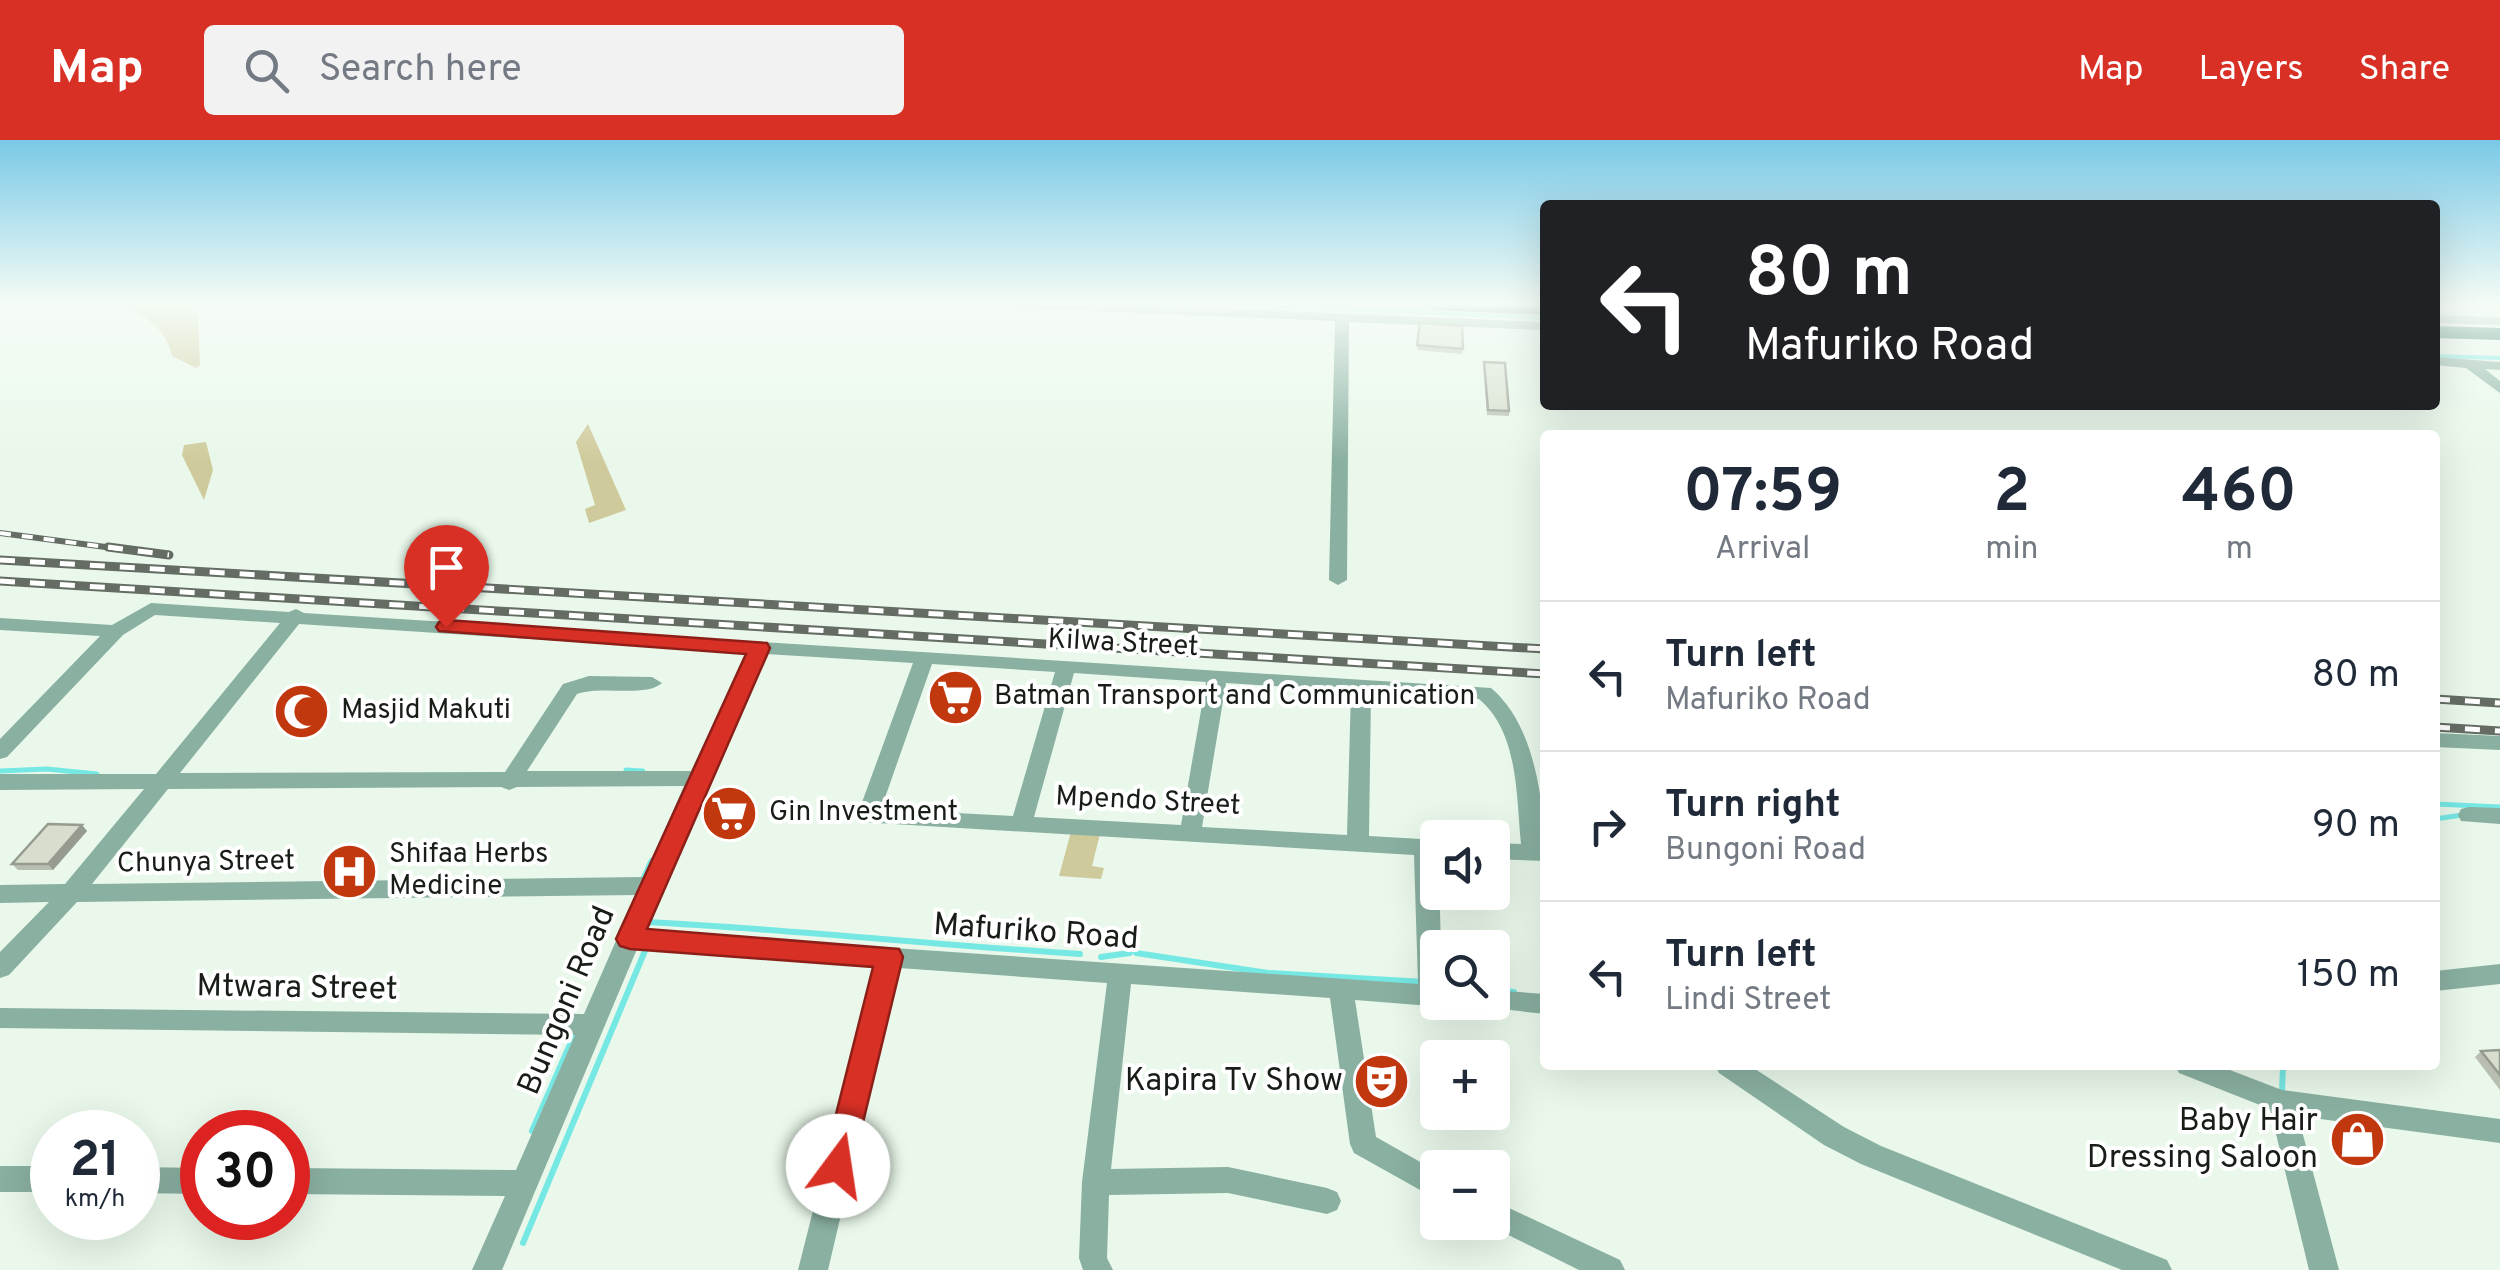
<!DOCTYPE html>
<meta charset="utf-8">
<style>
:root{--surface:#fff;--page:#f2f2f3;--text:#1f2937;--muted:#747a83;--line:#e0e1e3;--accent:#d93025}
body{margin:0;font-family:Overpass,sans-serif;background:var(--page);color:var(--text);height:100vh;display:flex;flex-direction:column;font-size:38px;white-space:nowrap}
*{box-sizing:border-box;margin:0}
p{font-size:32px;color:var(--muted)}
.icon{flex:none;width:55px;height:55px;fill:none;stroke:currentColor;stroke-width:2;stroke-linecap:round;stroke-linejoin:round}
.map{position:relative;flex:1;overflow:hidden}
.details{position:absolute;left:1540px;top:290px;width:900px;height:640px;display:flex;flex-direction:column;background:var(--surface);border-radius:10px;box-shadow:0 10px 40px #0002}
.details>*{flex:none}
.banner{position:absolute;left:1540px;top:60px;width:900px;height:210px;border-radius:10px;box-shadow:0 10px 40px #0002;background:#202124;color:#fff;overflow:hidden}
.controls{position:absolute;left:1420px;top:680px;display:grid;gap:20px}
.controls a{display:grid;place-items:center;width:90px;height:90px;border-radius:10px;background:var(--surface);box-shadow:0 10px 40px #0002;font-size:50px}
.speed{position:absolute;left:30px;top:970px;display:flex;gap:20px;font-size:50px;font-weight:700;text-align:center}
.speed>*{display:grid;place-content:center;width:130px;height:130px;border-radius:50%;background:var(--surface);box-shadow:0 10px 40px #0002;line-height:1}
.speed small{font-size:25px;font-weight:400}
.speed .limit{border:15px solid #d22;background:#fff;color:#111}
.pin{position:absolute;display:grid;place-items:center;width:85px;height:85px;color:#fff;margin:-102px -42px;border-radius:50% 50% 50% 0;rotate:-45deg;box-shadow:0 0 10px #0007}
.pin .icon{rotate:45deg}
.me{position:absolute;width:110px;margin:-55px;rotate:14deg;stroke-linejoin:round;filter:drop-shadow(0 0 8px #0008)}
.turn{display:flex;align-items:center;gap:35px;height:210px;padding:0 40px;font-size:45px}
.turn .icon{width:130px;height:130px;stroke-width:2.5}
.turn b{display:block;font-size:70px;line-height:85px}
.eta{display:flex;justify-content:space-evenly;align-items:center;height:170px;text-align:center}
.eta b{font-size:60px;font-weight:700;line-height:70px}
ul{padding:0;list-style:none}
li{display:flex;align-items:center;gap:30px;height:150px;padding:0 40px;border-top:2px solid var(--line)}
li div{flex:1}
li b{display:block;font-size:38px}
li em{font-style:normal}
header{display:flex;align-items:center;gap:60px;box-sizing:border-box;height:140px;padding:0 50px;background:var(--accent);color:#fff}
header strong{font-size:48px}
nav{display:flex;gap:55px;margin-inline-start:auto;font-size:35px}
.search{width:700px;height:90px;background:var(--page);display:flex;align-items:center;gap:25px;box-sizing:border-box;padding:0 35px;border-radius:10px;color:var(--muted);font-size:38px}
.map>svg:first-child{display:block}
.green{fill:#cfca9b}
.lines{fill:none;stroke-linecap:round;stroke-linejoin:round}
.stream-far2{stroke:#76e8e4;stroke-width:4}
.stream-far1{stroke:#76e8e4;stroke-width:5}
.stream{stroke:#76e8e4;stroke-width:6}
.street{fill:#89b0a1;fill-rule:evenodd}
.highway{fill:#075f49;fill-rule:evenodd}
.rail-far1-casing{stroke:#646c64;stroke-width:6}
.rail-casing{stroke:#646c64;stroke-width:9}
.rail-far1{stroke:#fff;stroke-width:4;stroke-dasharray:11;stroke-linecap:butt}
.rail{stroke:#fff;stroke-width:5;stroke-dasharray:15;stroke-linecap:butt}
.wall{fill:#b9bfb0}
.shaded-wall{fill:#969b90}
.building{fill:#d7decd;stroke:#969b90;stroke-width:2.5}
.route{fill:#d93025;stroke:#8d1f18;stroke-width:2.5}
.labels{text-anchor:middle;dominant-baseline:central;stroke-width:8;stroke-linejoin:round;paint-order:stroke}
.street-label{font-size:28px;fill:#181d18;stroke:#fff}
.poi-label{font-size:28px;fill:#181d18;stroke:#fff;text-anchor:start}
.near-street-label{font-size:32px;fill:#181d18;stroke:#fff}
.near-poi-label{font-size:32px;fill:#181d18;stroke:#fff;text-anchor:end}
</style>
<header>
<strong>Map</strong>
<div class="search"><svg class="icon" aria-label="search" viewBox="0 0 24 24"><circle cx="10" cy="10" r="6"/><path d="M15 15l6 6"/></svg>Search here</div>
<nav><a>Map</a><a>Layers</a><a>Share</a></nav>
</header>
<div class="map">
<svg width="2500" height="1130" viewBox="0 0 2500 1130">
<rect width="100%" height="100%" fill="#e9f8ea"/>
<path class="green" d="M119,164H191L198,176L200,225L196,228L172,216C167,189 143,173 119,164Z
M588,284L626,370L589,383L585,369L595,365L576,302Z
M206,302L213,330L204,360L182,315L184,305Z
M1072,688L1101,690L1092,726L1104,728L1101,739L1059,736Z"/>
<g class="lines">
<path class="stream-far2" d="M1241,164L1545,178
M2435,216L2500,218"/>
<path class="stream-far1" d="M626,630L643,631
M0,631L47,629L97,634
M2435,664L2500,667
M2435,679L2462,675
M650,725L652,720"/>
<path class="stream" d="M642,742L651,722
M644,782C790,789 934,805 1080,814
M1136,813L1268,833L1425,842
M1101,817L1130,813
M1492,849L1514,852
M2282,952L2283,925
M532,991L575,893
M523,1103L647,806"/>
<path class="street" d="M1012,164H1113L1545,182V190L1349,182L1347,440L1338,445L1329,440L1335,181L1019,168Z
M2435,175L2500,177V185L2435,183Z
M2435,217L2500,222V230L2485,229L2500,241V253L2466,228L2435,225Z
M151,463L289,472L296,469L304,473L1491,548C1536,585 1545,668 1545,721L1492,719V703L1521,704C1516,655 1519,593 1479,559L1371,552L1369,696L1438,700L1441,808H1438V862H1447L1431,866L1355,860L1376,997L1438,1032V1060L1354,1013L1350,1004L1330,858L1131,844L1111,1029L1228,1027L1327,1048L1337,1052L1341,1061L1337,1070L1327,1074L1228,1053L1109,1055L1107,1118L1113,1130H1083L1079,1118L1082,1042L1107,843L899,828L828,1130H798L875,826L637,809L502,1130H472L505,1056L288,1054V1028L516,1030L575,895L0,888V868L584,874L636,755L77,762L9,835L0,838V812L49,762L0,763V745L65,744L144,649L0,650V634H156L280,483L155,475L123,495L7,617L0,619V599L100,496L0,490V478L112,485ZM299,484L747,513L691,631H527L577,554C601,545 645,558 662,543L652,537L589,536L563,544L505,632L180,633ZM766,514L913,523L857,676L860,682L1414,715L1418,844L644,791L709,638ZM932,524L1055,532L1013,676L881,669ZM1074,533L1206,542L1181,685L1034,677ZM1226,543L1351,551L1347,695L1202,687ZM684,646L644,737L92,744L168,649L501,647L509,650L517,647Z
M2435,593L2500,596V610L2435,607Z
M2469,667L2500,668V684L2461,681L2458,675L2461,669Z
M2500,824V844L2435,851V831Z
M1492,850L1545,854V874L1483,867L1481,862H1492Z
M1715,925H1749L1844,987L1881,1006L2167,1120L2172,1130H2122L1861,1024L1824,1005L1719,933Z
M2175,925H2217L2282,950L2500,979V1003L2298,976L2339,1130H2309L2270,969L2179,933Z
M0,1026H52V1052H0Z
M138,1027L202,1028V1054L138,1053Z
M1492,1060L1620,1120L1625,1130H1579L1482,1082H1492Z"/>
<path class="highway" d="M1423,164H1545V175L1433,170Z
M2435,186L2500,188V200L2435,198Z"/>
<defs>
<path id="rail-far1" d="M0,393L128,410"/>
<path id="rail" d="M108,407L169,415
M0,420L1545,509
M0,441L1545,534
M2435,559L2500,563
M2435,587L2500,591"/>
</defs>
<use href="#rail-far1" class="rail-far1-casing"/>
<use href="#rail" class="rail-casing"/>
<use href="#rail-far1" class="rail-far1"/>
<use href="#rail" class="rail"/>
</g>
<path class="wall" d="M1420,183L1463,209L1462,214L1417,210Z
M1484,222L1509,271V276L1487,275Z
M82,685L87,691L53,730H18L12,724Z
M2500,910V950L2475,917L2481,911Z"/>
<path class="shaded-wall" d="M82,685L87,691L53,730L48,724Z"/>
<path class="building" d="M1420,183L1462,186L1463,209L1417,205Z
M1484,222L1505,223L1509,271L1488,270Z
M48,684L82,685L48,724H12Z
M2500,910V935L2481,911Z"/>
<linearGradient id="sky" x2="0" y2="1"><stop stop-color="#7ac9e6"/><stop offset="0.51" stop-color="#f5fcf6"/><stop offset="1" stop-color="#f5fcf6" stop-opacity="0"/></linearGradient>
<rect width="2500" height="322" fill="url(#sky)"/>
<path class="route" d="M446,480L767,503L770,508L647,789L899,809L903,817L850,1036L838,1040L827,1036L823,1026L873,827L630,809L620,806L616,799L746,514L439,491L436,487L439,482Z"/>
<defs>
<symbol id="supermarket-disc" viewBox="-11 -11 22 22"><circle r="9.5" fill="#c1380f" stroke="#fff"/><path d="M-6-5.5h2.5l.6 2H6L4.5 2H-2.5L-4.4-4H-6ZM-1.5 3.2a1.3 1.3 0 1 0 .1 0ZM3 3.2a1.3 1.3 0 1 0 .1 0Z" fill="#fff"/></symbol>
<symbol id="mosque-disc" viewBox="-11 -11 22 22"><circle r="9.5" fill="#c1380f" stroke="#fff"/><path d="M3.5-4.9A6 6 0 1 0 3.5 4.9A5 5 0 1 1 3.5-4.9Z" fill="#fff"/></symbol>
<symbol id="hospital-disc" viewBox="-11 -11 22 22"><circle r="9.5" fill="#c1380f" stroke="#fff"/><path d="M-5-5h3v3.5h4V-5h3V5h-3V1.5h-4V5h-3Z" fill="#fff"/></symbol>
<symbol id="theatre-disc" viewBox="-11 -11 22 22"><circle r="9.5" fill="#c1380f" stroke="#fff"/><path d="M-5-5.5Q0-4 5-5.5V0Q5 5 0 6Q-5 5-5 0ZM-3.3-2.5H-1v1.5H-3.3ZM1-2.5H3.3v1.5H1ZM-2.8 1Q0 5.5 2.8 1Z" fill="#fff"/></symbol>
<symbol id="shop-disc" viewBox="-11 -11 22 22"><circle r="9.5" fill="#c1380f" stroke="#fff"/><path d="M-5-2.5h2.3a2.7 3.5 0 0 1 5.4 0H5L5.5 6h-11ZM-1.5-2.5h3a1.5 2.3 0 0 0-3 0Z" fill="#fff"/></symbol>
</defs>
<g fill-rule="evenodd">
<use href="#supermarket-disc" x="924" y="526" width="63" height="63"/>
<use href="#mosque-disc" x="270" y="540" width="63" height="63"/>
<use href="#supermarket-disc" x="698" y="642" width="63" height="63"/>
<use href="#hospital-disc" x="318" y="700" width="63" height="63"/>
<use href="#theatre-disc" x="1350" y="910" width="63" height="63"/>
<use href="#shop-disc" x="2326" y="968" width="63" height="63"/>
</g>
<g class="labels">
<g class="street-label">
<text transform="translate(1123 504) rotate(3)">Kilwa Street</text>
<text transform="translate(1148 662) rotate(3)">Mpendo Street</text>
<text transform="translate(206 723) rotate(-1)">Chunya Street</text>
</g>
<g class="poi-label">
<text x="994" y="557">Batman Transport and Communication</text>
<text x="341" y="571">Masjid Makuti</text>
<text x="769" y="673">Gin Investment</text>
<text x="389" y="715">Shifaa Herbs<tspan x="389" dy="32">Medicine</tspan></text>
</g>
<g class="near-street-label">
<text transform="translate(1036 793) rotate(4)">Mafuriko Road</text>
<text transform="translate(297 849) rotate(1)">Mtwara Street</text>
<text transform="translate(568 861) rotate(-67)">Bungoni Road</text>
</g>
<g class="near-poi-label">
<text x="1343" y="942">Kapira Tv Show</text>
<text x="2318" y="982">Baby Hair<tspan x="2318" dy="37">Dressing Saloon</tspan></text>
</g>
</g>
</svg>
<div class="controls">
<a><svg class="icon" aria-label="sound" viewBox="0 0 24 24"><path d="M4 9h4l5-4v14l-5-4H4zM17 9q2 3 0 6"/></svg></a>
<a><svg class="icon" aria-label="search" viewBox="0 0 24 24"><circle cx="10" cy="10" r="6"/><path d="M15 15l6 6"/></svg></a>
<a>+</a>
<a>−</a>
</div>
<div class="speed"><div>21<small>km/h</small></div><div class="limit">30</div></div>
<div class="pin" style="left:446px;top:487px;background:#d93025"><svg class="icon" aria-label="arrive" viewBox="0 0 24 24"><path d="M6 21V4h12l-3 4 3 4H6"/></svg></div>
<svg class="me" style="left:838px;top:1026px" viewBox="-20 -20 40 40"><circle r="19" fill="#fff"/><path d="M0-13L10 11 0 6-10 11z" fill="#d93025"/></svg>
<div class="banner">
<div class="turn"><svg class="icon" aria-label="left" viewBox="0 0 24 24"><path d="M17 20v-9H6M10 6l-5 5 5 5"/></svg><div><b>80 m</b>Mafuriko Road</div></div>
</div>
<section class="details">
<div class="eta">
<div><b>07:59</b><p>Arrival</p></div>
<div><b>2</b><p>min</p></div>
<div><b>460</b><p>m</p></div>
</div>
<ul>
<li><svg class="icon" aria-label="left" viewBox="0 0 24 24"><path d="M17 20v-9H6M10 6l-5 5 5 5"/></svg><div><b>Turn left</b><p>Mafuriko Road</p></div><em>80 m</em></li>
<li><svg class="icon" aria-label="right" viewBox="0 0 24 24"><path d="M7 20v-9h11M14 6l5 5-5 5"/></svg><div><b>Turn right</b><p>Bungoni Road</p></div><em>90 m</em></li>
<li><svg class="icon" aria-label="left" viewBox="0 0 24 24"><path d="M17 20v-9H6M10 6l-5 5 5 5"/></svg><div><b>Turn left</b><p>Lindi Street</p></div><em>150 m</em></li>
</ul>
</section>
</div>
